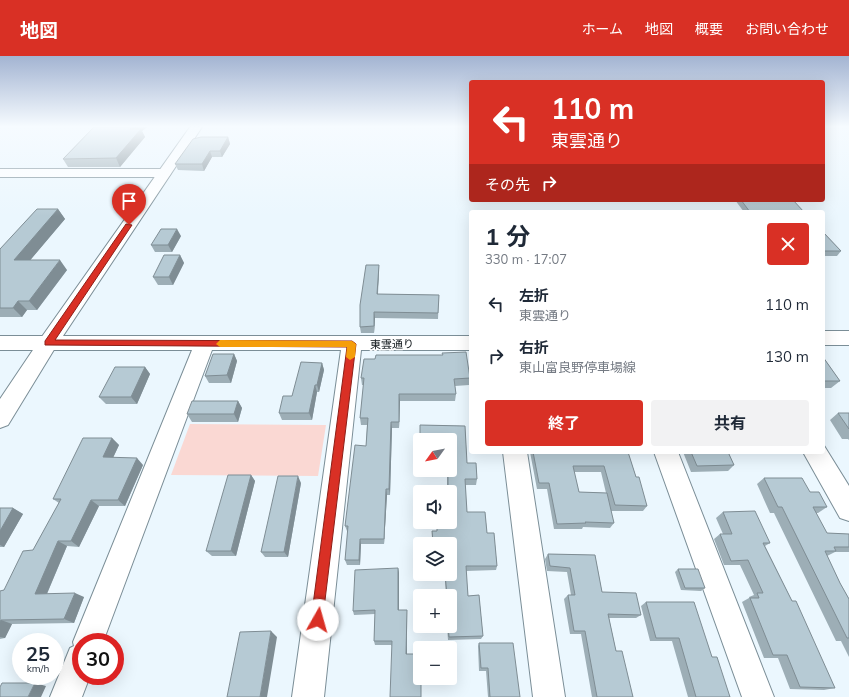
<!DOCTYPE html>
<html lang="ja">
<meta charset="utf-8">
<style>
:root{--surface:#fff;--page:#f2f2f3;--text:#1f2937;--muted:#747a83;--accent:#d93025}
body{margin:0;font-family:Mulish,"Noto Sans JP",sans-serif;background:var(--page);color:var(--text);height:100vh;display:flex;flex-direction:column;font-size:15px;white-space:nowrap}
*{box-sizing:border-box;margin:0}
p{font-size:13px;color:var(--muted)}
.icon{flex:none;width:22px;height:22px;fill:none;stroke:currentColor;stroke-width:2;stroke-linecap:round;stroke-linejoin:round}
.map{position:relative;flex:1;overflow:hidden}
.drawer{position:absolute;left:469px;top:154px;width:356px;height:244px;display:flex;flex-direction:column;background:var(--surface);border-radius:4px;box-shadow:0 4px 16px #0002}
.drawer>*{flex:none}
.hud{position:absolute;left:469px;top:24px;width:356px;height:122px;border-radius:4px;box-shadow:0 4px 16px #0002;background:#d93025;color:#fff;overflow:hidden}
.needle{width:26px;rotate:237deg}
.controls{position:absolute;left:413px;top:377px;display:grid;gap:8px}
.controls a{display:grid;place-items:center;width:44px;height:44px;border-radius:4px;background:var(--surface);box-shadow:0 4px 16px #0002;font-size:20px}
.speed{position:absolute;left:12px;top:577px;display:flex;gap:8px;font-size:20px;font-weight:700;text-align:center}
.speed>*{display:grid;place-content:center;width:52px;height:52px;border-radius:50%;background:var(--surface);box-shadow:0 4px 16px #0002;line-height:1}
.speed small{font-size:10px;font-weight:400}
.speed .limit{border:6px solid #d22;background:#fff;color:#111}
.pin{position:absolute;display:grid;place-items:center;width:34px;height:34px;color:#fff;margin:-41px -17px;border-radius:50% 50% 50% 0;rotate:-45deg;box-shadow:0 0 4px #0007}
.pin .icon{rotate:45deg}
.me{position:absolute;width:44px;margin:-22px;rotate:7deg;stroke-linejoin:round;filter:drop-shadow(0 0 3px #0008)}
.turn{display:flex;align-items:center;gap:14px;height:84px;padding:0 16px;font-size:18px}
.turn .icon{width:52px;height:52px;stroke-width:2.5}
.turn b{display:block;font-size:28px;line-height:34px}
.then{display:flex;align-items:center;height:38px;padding:0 16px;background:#0003;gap:8px;font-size:15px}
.round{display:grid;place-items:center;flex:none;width:42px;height:42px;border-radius:4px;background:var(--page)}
.summary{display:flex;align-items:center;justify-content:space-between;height:68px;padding:0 16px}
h1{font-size:24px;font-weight:700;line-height:30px}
.button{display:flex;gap:8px;margin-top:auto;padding:8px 16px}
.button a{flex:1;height:46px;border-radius:4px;background:var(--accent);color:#fff;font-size:16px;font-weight:700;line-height:46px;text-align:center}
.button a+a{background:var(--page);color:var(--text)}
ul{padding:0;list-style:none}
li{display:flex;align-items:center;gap:12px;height:52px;padding:0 16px}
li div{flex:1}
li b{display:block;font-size:15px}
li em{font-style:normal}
header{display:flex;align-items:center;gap:24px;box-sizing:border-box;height:56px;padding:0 20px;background:var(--accent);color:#fff}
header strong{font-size:19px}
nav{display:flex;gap:22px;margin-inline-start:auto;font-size:14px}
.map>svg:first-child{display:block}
.green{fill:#fad8d3}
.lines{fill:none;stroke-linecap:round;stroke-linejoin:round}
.minor-casing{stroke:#7b8e97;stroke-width:2}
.major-casing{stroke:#7b8e97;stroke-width:2}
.minor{fill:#fff;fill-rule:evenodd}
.major{fill:#fff;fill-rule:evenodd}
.wall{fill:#9daeb6;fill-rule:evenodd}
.shaded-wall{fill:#7f8d94}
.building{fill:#b6cad4;stroke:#7f8d94}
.route{fill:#d93025;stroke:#8d1f18}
.slow{fill:#f59e0b}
.labels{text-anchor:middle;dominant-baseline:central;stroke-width:3.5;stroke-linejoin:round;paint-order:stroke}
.street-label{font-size:11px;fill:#0c1317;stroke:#fff}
</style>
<header>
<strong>地図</strong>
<nav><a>ホーム</a><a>地図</a><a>概要</a><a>お問い合わせ</a></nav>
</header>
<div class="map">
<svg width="849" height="641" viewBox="0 0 849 641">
<rect width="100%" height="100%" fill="#ebf7fe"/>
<path class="green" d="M190,368L326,369L318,420L171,419Z"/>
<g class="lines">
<defs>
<path id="minor" d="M0,113H164L169,114L171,117L169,120L164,121H0Z
M823,275H849V289H823Z
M0,280H471V294H361L324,641H292L341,294H212L103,586H81V620H90L82,641H50L70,592L74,590L73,586L192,294H0Z
M823,388L849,430V465L840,462L803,396H823Z
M503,396H527L565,641H533Z
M654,396H678L774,641H742Z"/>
<path id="major" d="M190,71H202L55,292L8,369L0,372V343L41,282Z"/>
</defs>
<use href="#minor" class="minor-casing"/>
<use href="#major" class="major-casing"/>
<use href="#minor" class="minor"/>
<use href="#major" class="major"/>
</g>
<path class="wall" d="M94,71H147L142,75L145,81L120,111H68L63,103Z
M228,81L230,88L222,101H212L204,115L178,114L175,108Z
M735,144H793L804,156H744Z
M58,153L65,163L30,204L67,214L37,254H27L22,261H0V193Z
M823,176L841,195L837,200H823Z
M181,180L172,196H155L151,189Z
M180,199L184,207L173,229H158L153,221Z
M379,209V216L378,238L439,239L438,263L375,262L374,277H361L360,271Z
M234,298L237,305L231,327H209L205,320Z
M823,301L840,325L831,332H823Z
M322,307L324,314L319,336H317L312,364H282L279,357L292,340Z
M145,311L150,318L137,348H106L99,341Z
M361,322H470L469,329L455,330L456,338L455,345H400L399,372H392L390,439H387L384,488H361L360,509H347L345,504L348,475H347L345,470L366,390L367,369H361L360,362L364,329H362Z
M238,345L242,352L238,366H192L187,358Z
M838,357H849V384L848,383H842L830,364Z
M420,369L465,370L467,407H476L477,423L476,429H465L467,456H485L487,477H494L497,510L496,514L466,515L468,540L479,539L483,580L481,583L448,584L447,570H450V540H446L445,520L434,521V518H450V488H432V475H437V466H450V436H436V435H447V414H450V384H420V400Z
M112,382L119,389L113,402L143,409L125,450H99L79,491L67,490L47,538L84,541L74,567L12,568L5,582L0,583V535L4,534L33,494L59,447L53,443Z
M530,396H628L636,421L647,450L643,455H611L614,467L610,472L583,471L582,473H554L547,433H537ZM574,416H601L606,437L579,436Z
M683,396H728L734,409L728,415L691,416Z
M768,396H785L784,397H769Z
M251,419L255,425L236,500H212L206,495Z
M764,422L810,436L827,451L818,457H816L827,477L849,478V496H835L827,500L840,527L849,543V601L841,585H836L774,457H770L757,428Z
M301,427L288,501H265L261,496Z
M0,452H13L23,458L4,491H0Z
M723,456L770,487L765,490L835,632L824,634L790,633L778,602H764L742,546L749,542V541L754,539L740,509H724L714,483L720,478H723L716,462Z
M548,498L595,499L602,536L641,559L636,562H609L616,595L633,641H592L581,578H570L564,543L568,539H571L567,516L547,515L545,503Z
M398,512L399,517V554H407V598L420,622L391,589H375L374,585L375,558L354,559L353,555Z
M678,513L705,532L701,535L681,534L675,516Z
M646,546L712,601L730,641H688L672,585H650L641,550Z
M479,587L520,641H488L486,615H479L478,590Z"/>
<path class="shaded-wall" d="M133,71H147L142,75L145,81L120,111L116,102L130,73Z
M228,81L230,88L222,101L220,95Z
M210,95L212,101L204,115L202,108Z
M58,153L65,163L22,214L14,204Z
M177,173L181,180L172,196L168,189Z
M180,199L184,207L173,229L169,221Z
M60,204L67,214L37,254L29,245Z
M379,209V216L377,244V238Z
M18,245L27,254L22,261L13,252Z
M374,256L375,262L374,277Z
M234,298L237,305L231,327L227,319Z
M322,307L324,314L319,336L317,329Z
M145,311L150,318L137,348L131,341Z
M315,329L317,336L312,364L309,357Z
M399,338L400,345L399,372Z
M238,345L242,352L238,366L234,358Z
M391,366L392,372L390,439L389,433Z
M112,382L119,389L110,408L103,401Z
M137,402L143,409L125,450L118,444Z
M251,419L255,425L236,500L231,495Z
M298,420L301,427L288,501L284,496Z
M386,433L387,439L384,488V483Z
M91,444L99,450L79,491L71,485Z
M13,452L23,458L4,491L0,489V475Z
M360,483L361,488L360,509L359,504Z
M58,485L67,490L45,542L35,538Z
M398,512L399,517V558L398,554Z
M75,537L84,541L74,567L64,563Z
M407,554V601L406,598Z
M1,564L12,568L5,582L0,581V566Z
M271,575L277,581L267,641H260Z
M35,627L46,630L41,641H28Z"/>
<path class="building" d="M94,71H133L130,73H141L116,102L63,103Z
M201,81H228L220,95H210L202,108H175L193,83Z
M741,144H793L804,156H750Z
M37,153H58L14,204H60L29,245H18L13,252H0V193Z
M161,173H177L168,189H151Z
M823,176L841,195H823Z
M164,199H180L169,221H153Z
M366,209H379L377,238L439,239L438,257L374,256V270L360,271V249Z
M466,296L470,322L454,323L456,338H399V366H391L389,433H386L384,483H360L359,504H345L348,470H345L355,389L366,390L368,362H360L364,322H361L364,303H375L376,299H443L442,297Z
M213,298H234L227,319L205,320Z
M823,301L840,325H823Z
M301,306L322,307L317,329H315L309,357H279L283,340H292Z
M115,311H145L131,341H99Z
M192,345H238L234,358H187Z
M838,357H849V373Z
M420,369L465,370L467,407H476L477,423H465L467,456H485L487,477H494L497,510H466L468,540L479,539L483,580L449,581L448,570H450V540H447L445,518H450V488H433L432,475H437V466H450V436H436V435H448V414H450V384H420V393Z
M83,382H112L103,401L137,402L118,444H91L71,485H58L35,538L75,537L64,563L1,564L0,566V535L4,534L23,495L33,494L61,443H53Z
M533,396H628L636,421H639L647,450L615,449L604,410H573L579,436L607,437L614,467L585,466L586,467L557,468L549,427H539Z
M691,396H728L734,409L697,410Z
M228,419H251L231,495H206Z
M278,420H298L284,496H261Z
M764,422H802L810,436H819L827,451H813L827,477L849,478V491H834L836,495H825L840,527L849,543V582H847L782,451H778Z
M0,452H13L0,475Z
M755,455L770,487H763L792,545H796L835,632L800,631L787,599H773L750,542H759L757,537H763L748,504L731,505L720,478H732L723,456Z
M548,498L595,499L602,536L636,537L641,559L608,558L616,595H622L633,641H597L585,575H574L568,539H575L570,512L550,510Z
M398,512V554H407L406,598H420V622H421V641H390L392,585H374L375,554L353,555L355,514Z
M678,513H698L705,532H685Z
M646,546H694L712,601H717L730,641H696L679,582H656Z
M271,575L260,641H227L240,576Z
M479,587H513L520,641H490L488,612H481Z
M2,627H35L28,641H0V631Z"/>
<linearGradient id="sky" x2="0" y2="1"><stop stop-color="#a3b4d2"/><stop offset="0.44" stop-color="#f6fbff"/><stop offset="1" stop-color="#f6fbff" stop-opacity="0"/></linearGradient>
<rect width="849" height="160" fill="url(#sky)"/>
<path class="route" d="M126,168L132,169L55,284L352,285L356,288L322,569L318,571L313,569L311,564L347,291L45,289V285Z"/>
<path class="slow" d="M220,284L352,285L356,288L355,301L350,304L346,301L347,291H220L216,288Z"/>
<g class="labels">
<g class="street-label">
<text transform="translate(392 288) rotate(-1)">東雲通り</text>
</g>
</g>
</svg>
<div class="controls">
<a><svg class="needle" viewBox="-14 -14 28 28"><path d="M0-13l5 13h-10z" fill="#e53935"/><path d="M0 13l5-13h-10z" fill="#747a83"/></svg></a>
<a><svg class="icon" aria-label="sound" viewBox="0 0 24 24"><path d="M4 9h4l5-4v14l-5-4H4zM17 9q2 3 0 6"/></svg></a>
<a><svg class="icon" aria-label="layers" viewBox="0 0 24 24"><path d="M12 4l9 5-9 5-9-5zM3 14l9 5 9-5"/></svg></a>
<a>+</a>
<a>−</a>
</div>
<div class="speed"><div>25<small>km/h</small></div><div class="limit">30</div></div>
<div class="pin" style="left:129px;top:169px;background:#d93025"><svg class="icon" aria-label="arrive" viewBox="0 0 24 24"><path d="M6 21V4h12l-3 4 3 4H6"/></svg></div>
<svg class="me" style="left:318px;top:564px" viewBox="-20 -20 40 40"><circle r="19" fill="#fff"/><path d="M0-13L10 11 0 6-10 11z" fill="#d93025"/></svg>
<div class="hud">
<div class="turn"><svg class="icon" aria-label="left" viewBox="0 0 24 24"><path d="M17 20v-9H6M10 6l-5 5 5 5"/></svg><div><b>110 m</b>東雲通り</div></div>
<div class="then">その先<svg class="icon" aria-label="right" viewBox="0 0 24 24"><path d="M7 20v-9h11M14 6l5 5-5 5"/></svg></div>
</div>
<section class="drawer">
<div class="summary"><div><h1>1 分</h1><p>330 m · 17:07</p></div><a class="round" style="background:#d93025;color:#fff"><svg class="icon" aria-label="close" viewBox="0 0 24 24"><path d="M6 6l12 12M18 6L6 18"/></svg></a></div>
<ul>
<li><svg class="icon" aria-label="left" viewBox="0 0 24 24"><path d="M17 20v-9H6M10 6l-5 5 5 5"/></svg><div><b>左折</b><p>東雲通り</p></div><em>110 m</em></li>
<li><svg class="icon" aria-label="right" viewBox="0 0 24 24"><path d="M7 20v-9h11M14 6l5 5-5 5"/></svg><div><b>右折</b><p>東山富良野停車場線</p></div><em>130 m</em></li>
</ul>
<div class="button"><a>終了</a><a>共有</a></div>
</section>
</div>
